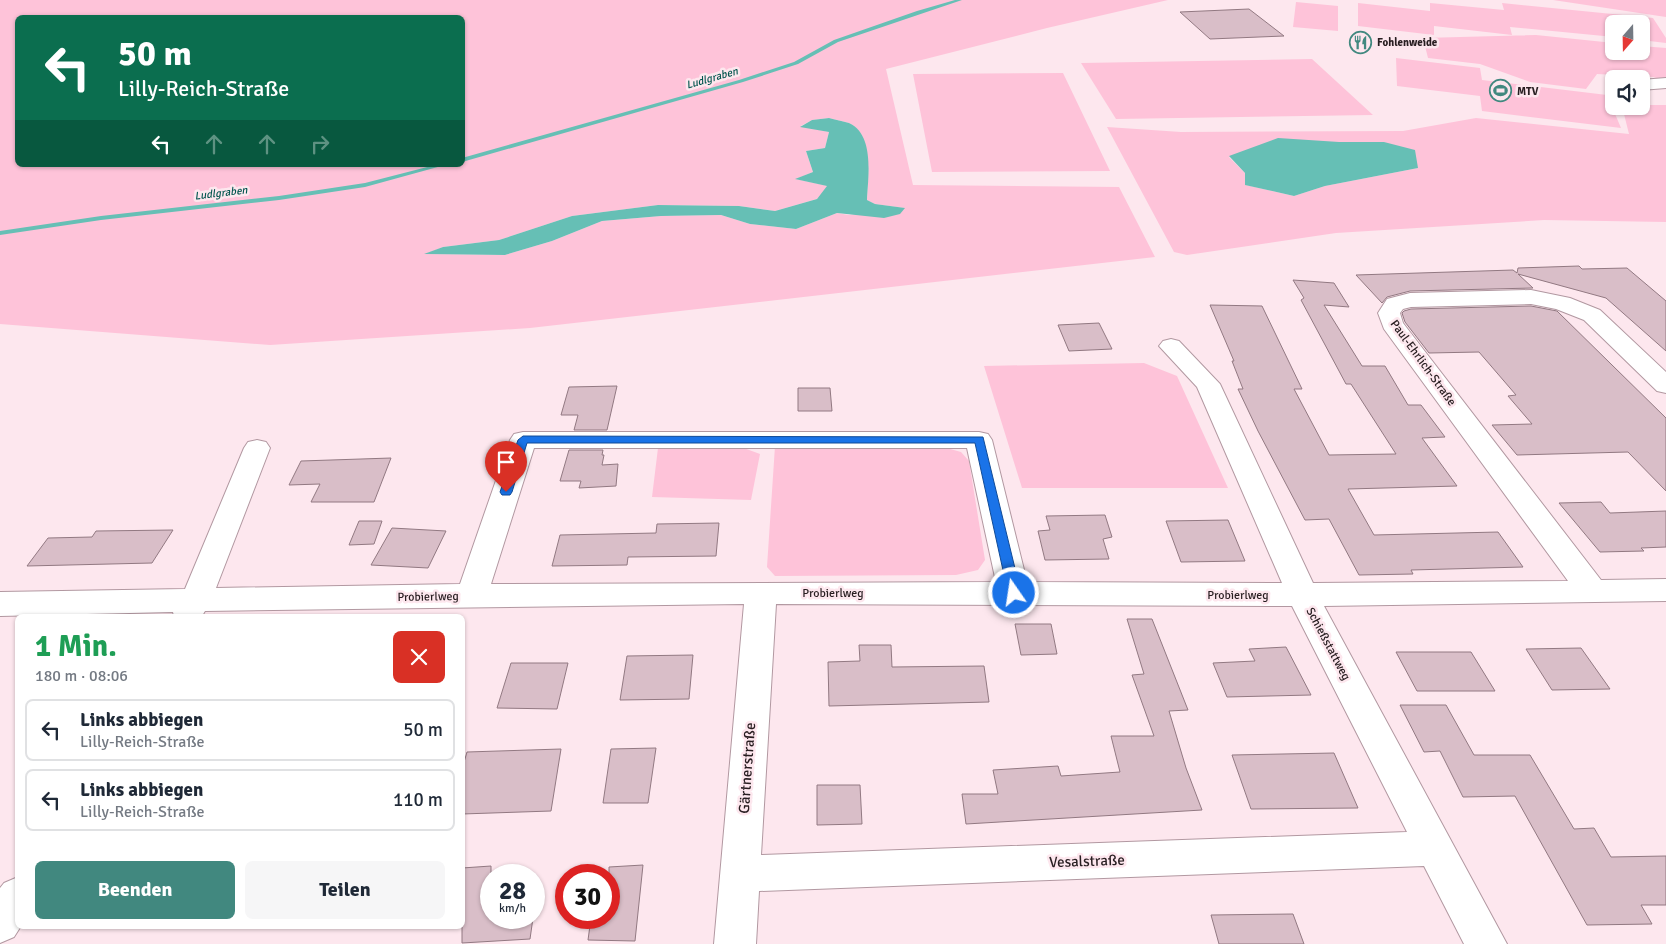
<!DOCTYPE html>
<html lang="de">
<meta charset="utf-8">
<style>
:root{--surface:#fff;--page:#f6f6f7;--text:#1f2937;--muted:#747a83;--line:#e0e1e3;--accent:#41887f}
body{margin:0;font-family:Signika,sans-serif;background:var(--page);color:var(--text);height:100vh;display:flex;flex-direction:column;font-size:19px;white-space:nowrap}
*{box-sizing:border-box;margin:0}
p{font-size:16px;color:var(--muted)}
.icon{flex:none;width:28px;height:28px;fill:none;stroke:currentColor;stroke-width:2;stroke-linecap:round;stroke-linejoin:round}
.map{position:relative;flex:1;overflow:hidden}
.details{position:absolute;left:15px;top:614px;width:450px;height:315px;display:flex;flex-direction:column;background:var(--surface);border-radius:8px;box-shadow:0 1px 4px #0004}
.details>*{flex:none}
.banner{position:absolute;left:15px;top:15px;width:450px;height:152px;border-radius:8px;box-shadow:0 1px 4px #0004;background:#0b6e4f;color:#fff;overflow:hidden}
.needle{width:32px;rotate:200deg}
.controls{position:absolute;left:1605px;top:15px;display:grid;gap:10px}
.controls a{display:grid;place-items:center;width:45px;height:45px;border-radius:8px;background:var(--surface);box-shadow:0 1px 4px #0004;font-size:25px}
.speed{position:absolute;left:480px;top:864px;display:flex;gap:10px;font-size:25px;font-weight:700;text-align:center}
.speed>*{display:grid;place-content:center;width:65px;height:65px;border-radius:50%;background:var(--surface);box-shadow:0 1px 4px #0004;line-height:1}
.speed small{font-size:12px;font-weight:400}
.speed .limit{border:8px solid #d22;background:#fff;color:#111}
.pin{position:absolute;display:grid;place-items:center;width:42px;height:42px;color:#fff;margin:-51px -21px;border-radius:50% 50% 50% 0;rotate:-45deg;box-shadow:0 0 5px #0007}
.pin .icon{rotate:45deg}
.me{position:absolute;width:55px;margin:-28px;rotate:347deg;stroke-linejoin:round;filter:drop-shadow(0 0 4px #0008)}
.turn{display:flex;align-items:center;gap:18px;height:105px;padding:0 20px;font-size:22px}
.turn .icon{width:65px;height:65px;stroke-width:2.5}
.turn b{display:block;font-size:35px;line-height:42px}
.lanes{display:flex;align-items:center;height:48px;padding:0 20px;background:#0003;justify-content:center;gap:25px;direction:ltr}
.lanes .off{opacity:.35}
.round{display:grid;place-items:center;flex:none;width:52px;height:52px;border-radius:8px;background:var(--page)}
.head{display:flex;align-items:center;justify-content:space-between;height:85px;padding:0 20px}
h1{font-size:30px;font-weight:700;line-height:38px;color:#1e9e55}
.button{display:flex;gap:10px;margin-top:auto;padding:10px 20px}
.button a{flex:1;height:58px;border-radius:8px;background:var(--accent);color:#fff;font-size:20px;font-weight:700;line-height:58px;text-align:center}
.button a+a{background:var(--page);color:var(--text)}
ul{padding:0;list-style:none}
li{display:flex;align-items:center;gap:15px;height:62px;margin:0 10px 8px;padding:0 10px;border:2px solid var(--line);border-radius:8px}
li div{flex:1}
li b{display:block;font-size:19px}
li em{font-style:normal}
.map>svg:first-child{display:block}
.green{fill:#fec3d9;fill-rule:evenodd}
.water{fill:#66bfb5}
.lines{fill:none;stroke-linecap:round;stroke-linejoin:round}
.stream{fill:#66bfb5;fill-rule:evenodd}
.building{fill:#d9bec8;stroke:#927982}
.minor-casing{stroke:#b298a1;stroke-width:2}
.minor{fill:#fff;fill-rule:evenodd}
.route{fill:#1a73e8;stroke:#114b97}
.labels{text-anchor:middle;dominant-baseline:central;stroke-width:5;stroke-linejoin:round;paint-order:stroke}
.far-poi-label{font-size:11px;font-weight:bold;fill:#281e21;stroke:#fde7ee;text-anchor:start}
.far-water-label{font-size:11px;font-style:italic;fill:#02554e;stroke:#fde7ee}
.street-label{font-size:12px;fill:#281e21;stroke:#fde7ee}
.near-street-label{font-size:15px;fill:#281e21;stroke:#fde7ee}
</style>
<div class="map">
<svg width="1666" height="944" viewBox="0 0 1666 944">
<rect width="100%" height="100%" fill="#fde7ee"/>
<path class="green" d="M0,0H1168L1047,28L886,69L913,185L1119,187L1155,257L530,328L270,345L0,324ZM18,18H462V165H18ZM829,118C835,120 843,121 849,123C874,135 868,177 867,200L875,204L904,208L849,215L837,213L796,229L750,224L721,215L661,216L602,221L552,241L505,255L426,254L443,247L499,240L572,216L658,205L739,206L775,211L817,199L828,186L796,179L813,172L806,151L825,148L829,132L801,126L812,120Z
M1553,0H1666V17Z
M1296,2L1338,6V31L1293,27Z
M1358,3L1430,11V3L1504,10L1502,3L1653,18L1666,38V43L1641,40V24H1614V37L1510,27L1512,35L1434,26V35L1358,26Z
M1536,35L1614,43V51H1641V46L1666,48V81L1653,77L1597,74L1586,89L1530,82L1480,64L1428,58L1423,38Z
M1396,58L1480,68L1482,80L1607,95L1621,128L1482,111L1480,96L1397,86Z
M1312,59L1373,115L1116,119L1081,63Z
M1063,73L1110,171L932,172L913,74Z
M1641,105H1666V222L1544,220L1336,233L1187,255L1174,252L1107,127L1181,132L1403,131L1476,118L1629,134L1622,106H1641ZM1339,142H1384L1418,168L1325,186L1294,196L1246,185L1245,173L1229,157Z
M1144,363L1177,376L1228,488H1022L984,366Z
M775,446L943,447L961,452L969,461L985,560L978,570L956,575L775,576L767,567Z
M741,447L760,454L751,500L652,497L658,448Z"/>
<path class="water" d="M829,118C835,120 843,121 849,123C875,135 868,177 867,200L875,204L905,208L900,214L884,218L837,213L796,229L750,224L721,215L661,216L602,221L552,241L505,255L424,254L443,247L499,240L572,216L658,205L739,206L775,211L817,199L827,186L795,179L813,172L806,151L825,148L829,132L800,127L812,120Z
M1278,138L1339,142H1384L1415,150L1418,168L1325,186L1294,196L1245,185V173L1229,156Z"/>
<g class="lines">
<path class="stream" d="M955,0H962L838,42L798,64L743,82L462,162V158L739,80L794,62L834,40L917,11Z
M435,165H445L365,187L279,200L101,220L0,235V231L101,216L279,196L365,183Z"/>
</g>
<path class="building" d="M1249,9L1284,36L1210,39L1180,12Z
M1579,266L1582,269L1627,268L1666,301V351L1606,298L1518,274L1533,288L1410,291L1387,297L1382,303L1356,275L1513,270L1517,273L1518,268Z
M1293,280L1334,283L1349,307L1324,305L1362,366H1385L1408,405H1421L1445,437L1422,438L1457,486L1348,489L1374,535L1498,532L1523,567L1411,570L1413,574L1359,575L1329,519L1305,520L1258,431L1238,389H1243L1232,361H1234L1210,305L1262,306L1302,389H1294L1329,455L1396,454L1351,384H1346L1301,300L1304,298Z
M1531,306L1557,311L1666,418V491L1628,452L1517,455L1492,425L1532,424L1508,396L1516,395L1479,352L1429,353L1405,322L1402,313L1404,311L1411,309Z
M1099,323L1112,349L1069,351L1058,325Z
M617,386L607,430H574L578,415H561L569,387Z
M798,388H830L832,411H798Z
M569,450H603L602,455H604L602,465L618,464L616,486L579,488L581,481H560Z
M391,458L374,502H311L320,484L289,485L301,461Z
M1601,502L1610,513L1666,511V547L1641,548L1644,551L1600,552L1559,503Z
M1105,515L1112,537L1103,539L1109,559L1045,560L1038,531L1050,530L1046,516Z
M1228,520L1245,561L1181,562L1166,521Z
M359,521H382L374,544L349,545Z
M719,523L716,556L628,557L627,565L552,566L560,535L656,533L657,524Z
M392,528L446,531L428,568L371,565Z
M173,530L152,563L27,566L48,538L92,537L96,531Z
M1127,619H1152L1188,710L1169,711L1186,768L1202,810L966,824L962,794H998L993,770L1058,766L1061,776L1120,772L1111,736H1154L1132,675L1144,674Z
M1015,624H1051L1057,654L1021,655Z
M859,645H891L892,667L984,666L989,702L829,706L828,662L860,661Z
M1286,647L1311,695L1227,697L1213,663L1255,661L1249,649Z
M1581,648L1610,689L1552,690L1526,649Z
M1396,652H1471L1495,691H1417Z
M693,655L689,699L620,700L627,656Z
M511,663H568L557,709L497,708Z
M1400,705H1446L1474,755H1530L1574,829L1594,828L1611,857L1666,856V905H1641L1652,924L1587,925L1515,796L1463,797L1440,751L1424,752Z
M656,748L648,803H603L611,749Z
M561,749L551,811L462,814V769L467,752Z
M1334,753L1358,808L1251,809L1232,755Z
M817,785H860L862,824L817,825Z
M643,865L635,941L588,940L591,918H609V867Z
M491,866V918H533L530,939L462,943V868Z
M1293,914L1304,944H1219L1211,915Z"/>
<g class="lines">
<defs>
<path id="minor" d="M1666,78V88L1641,90V80Z
M1531,290L1570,298L1600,310L1666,372V393L1657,391L1584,320L1556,309L1531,304L1411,307L1403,309L1400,313L1403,323L1601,580L1666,579V601L1324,606L1507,944H1464L1424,866L759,891L756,944H714L744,604L205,611L202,616H174L173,612L0,616V592L185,589L244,448L248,442L257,440L266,442L270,448L216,588L460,584L510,440L514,434L523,432H979L988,434L992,440L1027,582L1282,583L1197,387L1159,346L1163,341L1171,339L1179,341L1220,384L1313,583L1568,581L1384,329L1378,313L1387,299L1410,293ZM534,448H967L996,582L491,584ZM776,604L1292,606L1407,832L761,855Z
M18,877V926H21L14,937L0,943V888L4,883Z"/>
</defs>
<use href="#minor" class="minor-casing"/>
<use href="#minor" class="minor"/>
</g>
<path class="route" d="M523,436L983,437L1021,593L1019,597H1010L1008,593L975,443H527L512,492L510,495H502L500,492L518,440Z"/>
<defs>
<symbol id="restaurant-ring" viewBox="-11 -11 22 22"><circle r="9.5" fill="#fde7ee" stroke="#41887f" stroke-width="1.5"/><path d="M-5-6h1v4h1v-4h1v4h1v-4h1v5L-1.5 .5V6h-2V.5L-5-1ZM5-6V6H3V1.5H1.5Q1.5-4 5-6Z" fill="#41887f"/></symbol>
<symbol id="stadium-ring" viewBox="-11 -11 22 22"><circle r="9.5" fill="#fde7ee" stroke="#41887f" stroke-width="1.5"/><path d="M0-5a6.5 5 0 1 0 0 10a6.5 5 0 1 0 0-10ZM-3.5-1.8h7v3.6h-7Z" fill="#41887f"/></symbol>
</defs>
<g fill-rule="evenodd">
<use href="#restaurant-ring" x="1348" y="30" width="25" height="25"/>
<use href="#stadium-ring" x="1488" y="78" width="25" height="25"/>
</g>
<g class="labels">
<g class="far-poi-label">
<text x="1377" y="42">Fohlenweide</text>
<text x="1517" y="91">MTV</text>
</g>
<g class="far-water-label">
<text transform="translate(712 78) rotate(-16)">Ludlgraben</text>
<text transform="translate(221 193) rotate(-7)">Ludlgraben</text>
</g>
<g class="street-label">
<text transform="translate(1423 363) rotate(54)">Paul-Ehrlich-Straße</text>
<text x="833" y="593">Probierlweg</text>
<text x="1238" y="595">Probierlweg</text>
<text transform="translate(428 597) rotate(-1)">Probierlweg</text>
<text transform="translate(1328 644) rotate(62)">Schießstattweg</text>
</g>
<g class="near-street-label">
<text transform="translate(747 768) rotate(-86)">Gärtnerstraße</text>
<text transform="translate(1087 861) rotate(-2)">Vesalstraße</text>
</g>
</g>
</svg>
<div class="controls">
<a><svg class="needle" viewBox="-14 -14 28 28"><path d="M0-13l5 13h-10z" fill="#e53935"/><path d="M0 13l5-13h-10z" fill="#747a83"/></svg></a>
<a><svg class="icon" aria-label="sound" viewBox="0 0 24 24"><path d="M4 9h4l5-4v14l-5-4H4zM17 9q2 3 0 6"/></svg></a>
</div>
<div class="speed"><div>28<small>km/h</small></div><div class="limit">30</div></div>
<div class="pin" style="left:506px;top:492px;background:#d93025"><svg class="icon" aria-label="arrive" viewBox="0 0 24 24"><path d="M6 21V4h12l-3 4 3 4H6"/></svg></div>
<svg class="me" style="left:1014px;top:593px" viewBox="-20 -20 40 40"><circle r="17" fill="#1a73e8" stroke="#fff" stroke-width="3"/><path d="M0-11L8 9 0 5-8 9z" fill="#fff"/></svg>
<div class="banner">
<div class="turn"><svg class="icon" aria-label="left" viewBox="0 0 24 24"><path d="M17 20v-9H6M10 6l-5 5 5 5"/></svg><div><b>50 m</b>Lilly-Reich-Straße</div></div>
<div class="lanes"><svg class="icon" aria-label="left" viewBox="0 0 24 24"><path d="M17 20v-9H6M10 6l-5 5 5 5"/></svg><svg class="icon off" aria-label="ahead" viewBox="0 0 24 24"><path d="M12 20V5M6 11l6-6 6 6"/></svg><svg class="icon off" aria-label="ahead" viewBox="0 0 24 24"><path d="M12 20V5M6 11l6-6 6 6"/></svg><svg class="icon off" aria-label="right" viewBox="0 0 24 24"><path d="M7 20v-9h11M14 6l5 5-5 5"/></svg></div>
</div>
<section class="details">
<div class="head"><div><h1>1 Min.</h1><p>180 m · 08:06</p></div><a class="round" style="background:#d93025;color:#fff"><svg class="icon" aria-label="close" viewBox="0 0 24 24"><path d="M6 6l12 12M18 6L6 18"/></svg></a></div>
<ul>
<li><svg class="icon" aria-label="left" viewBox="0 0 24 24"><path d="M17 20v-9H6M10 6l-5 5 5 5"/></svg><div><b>Links abbiegen</b><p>Lilly-Reich-Straße</p></div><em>50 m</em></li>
<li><svg class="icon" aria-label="left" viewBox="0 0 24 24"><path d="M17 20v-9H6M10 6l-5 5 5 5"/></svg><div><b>Links abbiegen</b><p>Lilly-Reich-Straße</p></div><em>110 m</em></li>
</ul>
<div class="button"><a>Beenden</a><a>Teilen</a></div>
</section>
</div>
